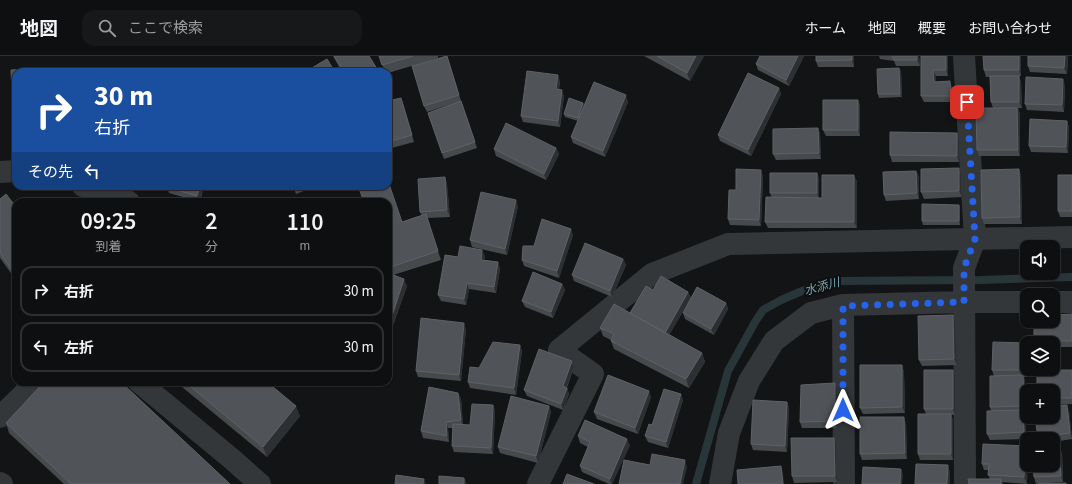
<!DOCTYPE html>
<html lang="ja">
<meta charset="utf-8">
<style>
:root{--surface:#0e0f10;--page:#171819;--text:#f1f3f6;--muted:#9b9c9f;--line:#2e2f30}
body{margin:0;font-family:"Source Sans 3","Noto Sans JP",sans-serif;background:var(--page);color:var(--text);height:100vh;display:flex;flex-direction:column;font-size:15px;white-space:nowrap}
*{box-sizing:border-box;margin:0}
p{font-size:13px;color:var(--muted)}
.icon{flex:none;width:22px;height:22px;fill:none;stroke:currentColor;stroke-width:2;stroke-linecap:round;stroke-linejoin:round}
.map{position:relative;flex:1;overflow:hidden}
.sheet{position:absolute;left:12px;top:142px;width:380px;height:188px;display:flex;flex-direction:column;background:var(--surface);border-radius:12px;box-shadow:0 1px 3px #0004,0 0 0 1px var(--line)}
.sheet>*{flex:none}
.guide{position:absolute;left:12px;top:12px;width:380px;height:122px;border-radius:12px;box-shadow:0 1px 3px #0004,0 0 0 1px var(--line);background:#1a4fa0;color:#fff;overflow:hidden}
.controls{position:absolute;left:1020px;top:184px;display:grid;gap:8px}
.controls a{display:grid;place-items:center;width:40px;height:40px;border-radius:8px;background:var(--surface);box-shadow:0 1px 3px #0004,0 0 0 1px var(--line);font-size:20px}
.pin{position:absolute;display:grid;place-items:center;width:34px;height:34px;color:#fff;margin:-17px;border-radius:8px;box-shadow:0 2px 6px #0006}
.me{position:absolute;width:44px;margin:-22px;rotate:0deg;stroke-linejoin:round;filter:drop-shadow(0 0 3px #0008)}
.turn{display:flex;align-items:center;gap:14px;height:84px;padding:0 16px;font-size:18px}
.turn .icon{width:52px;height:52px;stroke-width:2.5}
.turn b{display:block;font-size:28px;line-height:34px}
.then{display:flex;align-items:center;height:38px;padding:0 16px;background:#0003;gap:8px;font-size:15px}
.eta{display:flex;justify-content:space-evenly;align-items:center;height:68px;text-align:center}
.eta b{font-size:24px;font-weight:600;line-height:28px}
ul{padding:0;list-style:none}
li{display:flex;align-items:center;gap:12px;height:50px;margin:0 8px 6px;padding:0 8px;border:2px solid var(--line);border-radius:12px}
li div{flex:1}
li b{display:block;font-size:15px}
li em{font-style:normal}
header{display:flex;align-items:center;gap:24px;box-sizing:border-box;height:56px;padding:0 20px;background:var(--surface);border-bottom:1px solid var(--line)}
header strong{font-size:19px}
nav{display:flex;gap:22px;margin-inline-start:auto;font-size:14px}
.search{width:280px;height:36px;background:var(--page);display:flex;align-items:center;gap:10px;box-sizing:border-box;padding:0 14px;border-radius:12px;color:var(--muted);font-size:15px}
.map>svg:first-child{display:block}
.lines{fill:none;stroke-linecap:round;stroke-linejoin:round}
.stream{stroke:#293639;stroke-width:8}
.minor{stroke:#34373a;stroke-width:22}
.wall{fill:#464a4d}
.shaded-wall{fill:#2d3032}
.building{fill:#505458;stroke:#5e6267}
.route{stroke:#2563eb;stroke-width:7;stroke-dasharray:0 12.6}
.labels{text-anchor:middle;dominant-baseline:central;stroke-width:4;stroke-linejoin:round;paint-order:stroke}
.water-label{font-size:12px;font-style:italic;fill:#7aa5b2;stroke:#0e0f10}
</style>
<header>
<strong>地図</strong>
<div class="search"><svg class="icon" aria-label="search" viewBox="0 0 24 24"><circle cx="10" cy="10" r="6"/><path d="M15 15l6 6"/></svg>ここで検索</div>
<nav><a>ホーム</a><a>地図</a><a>概要</a><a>お問い合わせ</a></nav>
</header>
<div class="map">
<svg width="1072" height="428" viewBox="0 0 1072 428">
<rect width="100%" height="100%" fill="#131415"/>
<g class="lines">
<path class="stream" d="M696,428L728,315L755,266L763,254L781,244L802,235L834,225L980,224L1072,221"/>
<path class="minor" d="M964,0L975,183L964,212L965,428
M0,116L16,115
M83,130L121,141L129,146
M1053,246H1072
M139,326L233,404L260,428
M0,361L36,326
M0,427L2,428
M538,428L593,318L559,294L652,218L728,188L1072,181
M720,428L729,377L749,325L774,285L811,257L843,249
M844,428L843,249L964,246H1027"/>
</g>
<path class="wall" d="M333,0H369L379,16H342Z
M379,0H438V2L388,17V16H385Z
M644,0H704L690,25Z
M760,0H804L789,30L758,14L756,8Z
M816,0H854V11H818L816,5Z
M879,0H919L920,10H896L894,5L880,3Z
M921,0H948V20H936V26L952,31L953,46H924L921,40Z
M1021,0V20H1019L1021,26L1022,52H1018L1020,58V100H979L977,94L993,52L991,46L990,21H986L984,14Z
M1068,0L1067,18L1030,16L1028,10Z
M449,6L461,45L427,56L424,50Z
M50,12L52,16H16V67H15L13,61L11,14Z
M899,12L901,15L902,41L879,42L878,38Z
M560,25L559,34L564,40L560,71L523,66L521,60Z
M1065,29L1064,56L1027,54L1025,48Z
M779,32L781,38L751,100L720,85L718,79Z
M858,44L860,50V80H826L823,74Z
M388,45L403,48L414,86L388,93Z
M461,45L477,92L444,103L428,57Z
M628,46L605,101L573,87L571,81L578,65L565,61L564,58L583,47L584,50Z
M1067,65L1069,71L1068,97L1031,96L1029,90Z
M818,72L820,78L821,103L776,104L773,98Z
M957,77L959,83V106H892L890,99Z
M556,92L559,98L546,124L496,100L494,93Z
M916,115L919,121V143L886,145L884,139Z
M817,117L819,123V142H822L857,125V172H768L765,166L772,142L770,137Z
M961,118L962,141L924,143L921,136Z
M1021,119L1022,168H984L982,162Z
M1072,119V161H1060L1058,155Z
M763,120L761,170L730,169L728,163L736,134Z
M445,121L447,128L450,161L427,162L441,204L393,219L407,230L391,275L388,274V146L402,166L422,160L420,156Z
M167,130H204L200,146L169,137L167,131Z
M255,130H274L273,134Z
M293,130H316L296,138Z
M0,143L16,151V224L0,202Z
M959,149L960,152V169H923L922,165Z
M518,150L507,199L472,191L470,184Z
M573,179L559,222L524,210L522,204L534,190Z
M485,200L484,204L498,206L500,213L496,237L469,233L466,249L441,245L438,239L458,201Z
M623,203L626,209L612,241L574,225L572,219Z
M562,228L565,234L553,262L525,251L522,245Z
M653,234L688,236L691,242L669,279L702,297L705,306L689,332L614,293L611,285V284L603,280L600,272L631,258L630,257Z
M726,247L728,253L714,279L685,263L683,257Z
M1072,258V291H1053V287H1035L1034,285Z
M953,259L955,265L957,309L922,310L919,304Z
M466,273L461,325L418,321L416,315Z
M1026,287L1028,321H1024L1025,325L1026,357H1024L1025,360L1026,383L990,384L987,378L991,355L990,351L994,320L992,314Z
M520,289L522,295L516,339L470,332L468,326L479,312Z
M572,305L574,311L567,332L569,338L563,354L527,340L524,334Z
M902,309L904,316L905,357L863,358L860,352Z
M1072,314V348L1053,349V335Z
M955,320V359H951L953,364V404H920L918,398L926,358L924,353Z
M176,326H267L300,360L267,401Z
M837,333V372H802L800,366Z
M458,337L461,343L463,369H470L493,349L495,355L493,398L454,396L452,390L453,372H448L449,386L423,382L421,375Z
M651,341L638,378L597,363L594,356Z
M683,344L668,392L648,386L645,380L652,369Z
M787,346L789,352L787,396L753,394L751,388Z
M549,350L551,356L538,407L500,397L498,391Z
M1069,355L1072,383L1053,386V383H1038V381Z
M6,367L230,428H64L9,377Z
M906,367L907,403L862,404L860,398Z
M578,380L630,389L612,428H609L582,416L580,410L588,391L580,387Z
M834,382L836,388L837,426L794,427L792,420Z
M1026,390L1027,428L1002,426L1003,428H969L990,423L988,419L989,414H984L982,408Z
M1059,391L1062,397L1063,426L1036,428L1034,421Z"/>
<path class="shaded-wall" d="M696,0H704L690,25L687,17Z
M798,0H804L789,30L786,24Z
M852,0H854V11L852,4Z
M917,0H919L920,10L917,4Z
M946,0H948V20L946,14Z
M1019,0H1021V20L1019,14Z
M1065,0H1068L1067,18L1064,12Z
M899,12L901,15L902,41L900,38Z
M933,14L936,20V32L934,26Z
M558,19L560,25L558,39L556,33Z
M1019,20L1021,26L1022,52L1019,46Z
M1063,23L1065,29L1064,56L1062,49Z
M950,25L952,31L953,46L951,40Z
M779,32L781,38L751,100L748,94Z
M562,34L564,40L560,71L558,65Z
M626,39L628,46L605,101L603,95Z
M858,44L860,50V80L858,74Z
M583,47L584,50L579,66L578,62Z
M1017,52L1020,58V100L1018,94Z
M1067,65L1069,71L1068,97L1066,91Z
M818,72L820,78L821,103L819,97Z
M957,77L959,83V106L957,100Z
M556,92L559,98L546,124L544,118Z
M959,112L961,118L962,141L959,135Z
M1019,113L1021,119L1022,168L1020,161Z
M761,114L763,120L761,170L759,164Z
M916,115L919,121V143L917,137Z
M817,117L819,123V143L817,137Z
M854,119L857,125V172L854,166Z
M445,121L447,128L450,161L447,154Z
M200,130H204L199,146L197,140Z
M516,144L518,150L507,199L505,193Z
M959,149L960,152V169L959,165Z
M571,173L573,179L559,222L557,215Z
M482,194L485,200L483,210L481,204Z
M623,203L626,209L612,241L610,235Z
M498,206L500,213L496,237L494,231Z
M404,223L407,230L391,275L389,269Z
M467,227L469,233L466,249L464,243Z
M562,228L565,234L553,262L551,256Z
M688,236L691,242L667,283L665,277Z
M726,247L728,253L714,279L711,273Z
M953,259L955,265L957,309L954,303Z
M464,267L466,273L461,325L459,319Z
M1026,287L1027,313H1028V321L1026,314Z
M520,289L522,295L516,339L514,332Z
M702,297L705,306L689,332L686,323Z
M572,305L574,311L566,333L567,332L569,338L563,354L561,348L563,330Z
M902,309L904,316L905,357L902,351Z
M953,314L955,320V359L953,353Z
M1023,319L1025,325L1026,357L1024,350Z
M835,327L837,333V372L835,365Z
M649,335L651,341L638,378L635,372Z
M458,337L461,343L463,370L461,364Z
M681,338L683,344L668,392L666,386Z
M787,346L789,352L787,396L785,390Z
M493,349L495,355L493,398L491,392Z
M1067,349L1069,355L1072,382L1070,377Z
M296,350L300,360L267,401L263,391Z
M549,350L551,356L538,407L536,400Z
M1023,354L1025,360L1026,383L1024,376Z
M951,358L953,364V404L951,398Z
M904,361L906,367L907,403L905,397Z
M446,366L448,372L449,386L447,380Z
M834,382L836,388L837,426L835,420Z
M627,383L630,389L612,428H611L610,423Z
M1026,390L1027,392V409H1028L1027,428L1024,421Z
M1059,391L1062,397L1063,426L1061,420Z
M685,404L687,411L683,428H680Z
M948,409L950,416V428H947Z
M781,410L783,417L784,428H783Z
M901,413L903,419L902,428H900Z
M464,422L467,428H464Z
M424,423L426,428H423Z"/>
<path class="building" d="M334,0H369L379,16H344Z
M379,0H413L382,9Z
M447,0L459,39L424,50L412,10Z
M657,0H696L687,17Z
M760,0H798L786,24L756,8Z
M816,0H852V4L816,5Z
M892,0H917V4H894Z
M921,0H946V14H933L934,26L950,25L951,40H921Z
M983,0H1019V14H984Z
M1028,0H1065L1064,12L1028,10Z
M327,3L335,16H305Z
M50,12V16H16V61H13L11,14Z
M899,12L900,38H878L877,13Z
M59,14L70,16H59Z
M527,15L558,19L556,33L562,34L558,65L521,60Z
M748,17L779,32L748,94L718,79Z
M990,20H1019V46H991Z
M1026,21L1063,23L1062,49L1025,48Z
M594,26L626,39L603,95L571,81Z
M401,42L412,79L388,86V45Z
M569,42L583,47L578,62L564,58Z
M823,44H858V74H823Z
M461,45L475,86L442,97L428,57Z
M976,52H1017L1018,94H977Z
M1030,63L1067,65L1066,91L1029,90Z
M506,67L556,92L544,118L494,93Z
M818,72L819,97L773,98V73Z
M890,76L957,77V100L890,99Z
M959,112V135L921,136V113Z
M736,113L761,114L759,164L728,163L729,134H736Z
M1019,113L1020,161L982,162L981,114Z
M916,115L917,137L884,139L883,116Z
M770,117H817V137H770Z
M822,119H854V166H765L766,141L822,142Z
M1058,119H1072V155H1058Z
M445,121L447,154L420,156L418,123Z
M388,125L402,166L426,158L438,195L388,212V146H364L360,135L374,130H388Z
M167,130H200L197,140L167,131Z
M481,136L516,144L505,193L470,184Z
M6,138L16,151V220L0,197V143Z
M339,143L340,146H331Z
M922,148L959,149V165H922Z
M542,163L571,173L557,215L522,204L523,190H534Z
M585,187L623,203L610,235L572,219Z
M460,190L482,194L481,204L498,206L494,231L467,227L464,243L438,239L445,199L458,201Z
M533,216L562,228L551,256L522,245Z
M388,217L404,223L389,269L388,268Z
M661,220L688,236L665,277L630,257L646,230L653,234Z
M697,231L726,247L711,273L683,257Z
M614,248L702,297L686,323L611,285L614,278L600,272Z
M1072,258V285H1034V265H1053V259Z
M953,259L954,303L919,304L918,260Z
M421,262L464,267L459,319L416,315Z
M493,286L520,289L514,332L468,326L470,311L479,312Z
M993,286L1026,287V314H992Z
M539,293L572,305L563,330L567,332L561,348L524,334Z
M860,309H902V351L860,352Z
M924,314H953V353H924Z
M1037,314H1072V342H1053V335H1037Z
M608,319L649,335L635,372L594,356Z
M1023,319L1024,350L990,351V320Z
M44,326H121L230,428H71L6,367Z
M185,326H267L296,350L263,391Z
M835,327V365L800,366L801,329Z
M429,331L458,337L461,364L446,366L447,380L421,375Z
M664,333L681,338L666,386L645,380L649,368L652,369Z
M511,340L549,350L536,400L498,391Z
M753,344L787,346L785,390L751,388Z
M472,348L493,349L491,392L452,390L453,368L470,369Z
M1067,349L1070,377L1038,381L1035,361H1053V350Z
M1023,354L1024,376L987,378V355Z
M918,358H951V398H918Z
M860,361H904L905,397L860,398Z
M585,364L627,383L610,423L580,410L590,386L578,380Z
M791,382H834L835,420H792Z
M983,388L1026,390L1024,421L988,419L989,408H982Z
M1053,391H1059L1061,420L1034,421L1033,409H1053Z
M652,398L685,404L680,428H619L624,404L650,409Z
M916,408L948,409L947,428H915Z
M781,410L783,428H738L737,414Z
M863,411L901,413L900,428H862Z
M567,418L594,428H563Z
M396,419L424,423L423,428H395Z
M439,420L464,422V428H439Z
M968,423H1001V428H969Z
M1066,427V428H1038Z"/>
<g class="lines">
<path class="route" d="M843,354V250L964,246V212L975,183L967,46"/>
</g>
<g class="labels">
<g class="water-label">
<text transform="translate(822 231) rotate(-15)">水添川</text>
</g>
</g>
</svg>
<div class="controls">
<a><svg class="icon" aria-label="sound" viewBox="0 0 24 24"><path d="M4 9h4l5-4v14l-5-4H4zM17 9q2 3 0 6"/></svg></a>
<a><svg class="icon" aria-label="search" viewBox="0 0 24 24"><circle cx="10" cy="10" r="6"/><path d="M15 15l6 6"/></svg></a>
<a><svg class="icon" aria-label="layers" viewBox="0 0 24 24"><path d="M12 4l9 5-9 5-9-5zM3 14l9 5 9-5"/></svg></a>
<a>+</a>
<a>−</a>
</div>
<div class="pin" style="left:967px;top:46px;background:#d93025"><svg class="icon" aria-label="arrive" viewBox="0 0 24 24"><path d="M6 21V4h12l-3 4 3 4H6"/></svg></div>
<svg class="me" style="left:843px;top:354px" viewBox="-20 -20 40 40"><path d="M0-17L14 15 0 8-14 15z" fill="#2563eb" stroke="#fff" stroke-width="4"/></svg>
<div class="guide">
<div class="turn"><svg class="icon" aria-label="right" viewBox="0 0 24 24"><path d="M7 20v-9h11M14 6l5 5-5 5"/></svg><div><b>30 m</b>右折</div></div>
<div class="then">その先<svg class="icon" aria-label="left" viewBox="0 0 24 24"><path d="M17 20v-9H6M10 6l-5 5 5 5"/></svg></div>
</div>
<section class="sheet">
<div class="eta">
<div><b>09:25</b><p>到着</p></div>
<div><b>2</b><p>分</p></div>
<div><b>110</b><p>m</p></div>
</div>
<ul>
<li><svg class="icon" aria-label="right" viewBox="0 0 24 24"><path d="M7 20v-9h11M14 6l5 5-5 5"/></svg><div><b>右折</b></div><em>30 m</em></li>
<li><svg class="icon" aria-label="left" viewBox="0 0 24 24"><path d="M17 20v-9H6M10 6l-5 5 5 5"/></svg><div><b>左折</b></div><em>30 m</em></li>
</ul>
</section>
</div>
